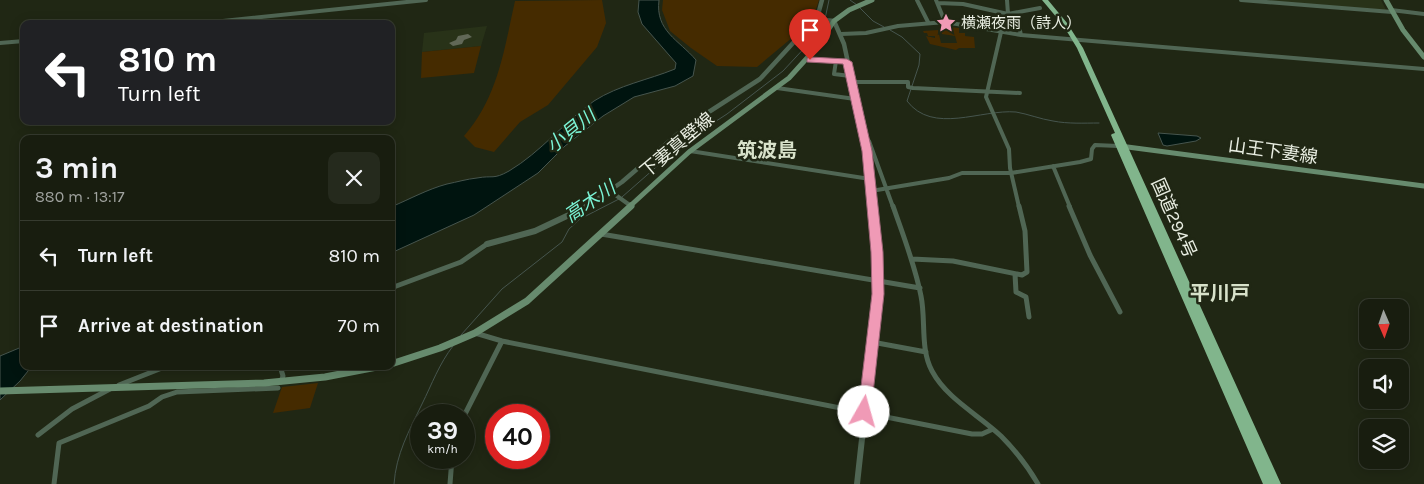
<!DOCTYPE html>
<meta charset="utf-8">
<style>
:root{--surface:#181d0f;--page:#252a1d;--text:#f1f3f6;--muted:#9fa29e;--line:#363b2f}
body{margin:0;font-family:Karla,"Noto Sans JP",sans-serif;background:var(--page);color:var(--text);height:100vh;display:flex;flex-direction:column;font-size:19px;white-space:nowrap}
*{box-sizing:border-box;margin:0}
p{font-size:16px;color:var(--muted)}
.icon{flex:none;width:28px;height:28px;fill:none;stroke:currentColor;stroke-width:2;stroke-linecap:round;stroke-linejoin:round}
.map{position:relative;flex:1;overflow:hidden}
.panel{position:absolute;left:20px;top:135px;width:375px;height:235px;display:flex;flex-direction:column;background:var(--surface);border-radius:10px;box-shadow:0 2px 12px #0003,0 0 0 1px var(--line)}
.panel>*{flex:none}
.guide{position:absolute;left:20px;top:20px;width:375px;height:105px;border-radius:10px;box-shadow:0 2px 12px #0003,0 0 0 1px var(--line);background:#202124;color:#fff;overflow:hidden}
.needle{width:32px;rotate:178deg}
.fabs{position:absolute;left:1359px;top:299px;display:grid;gap:10px}
.fabs a{display:grid;place-items:center;width:50px;height:50px;border-radius:10px;background:var(--surface);box-shadow:0 2px 12px #0003,0 0 0 1px var(--line);font-size:25px}
.speed{position:absolute;left:410px;top:404px;display:flex;gap:10px;font-size:25px;font-weight:700;text-align:center}
.speed>*{display:grid;place-content:center;width:65px;height:65px;border-radius:50%;background:var(--surface);box-shadow:0 2px 12px #0003,0 0 0 1px var(--line);line-height:1}
.speed small{font-size:12px;font-weight:400}
.speed .limit{border:8px solid #d22;background:#fff;color:#111}
.pin{position:absolute;display:grid;place-items:center;width:42px;height:42px;color:#fff;margin:-51px -21px;border-radius:50% 50% 50% 0;rotate:-45deg;box-shadow:0 0 5px #0007}
.pin .icon{rotate:45deg}
.me{position:absolute;width:55px;margin:-28px;rotate:7deg;stroke-linejoin:round;filter:drop-shadow(0 0 4px #0008)}
.turn{display:flex;align-items:center;gap:18px;height:105px;padding:0 15px;font-size:22px}
.turn .icon{width:65px;height:65px;stroke-width:2.5}
.turn b{display:block;font-size:35px;line-height:42px}
.round{display:grid;place-items:center;flex:none;width:52px;height:52px;border-radius:10px;background:var(--page)}
.overview{display:flex;align-items:center;justify-content:space-between;height:85px;padding:0 15px}
h1{font-size:30px;font-weight:700;line-height:38px}
ul{padding:0;list-style:none}
li{display:flex;align-items:center;gap:15px;height:70px;padding:0 15px;border-top:1px solid var(--line)}
li div{flex:1}
li b{display:block;font-size:19px}
li em{font-style:normal}
.map>svg:first-child{display:block}
.built{fill:#283218}
.green{fill:#452b00}
.water{fill:#00140f;stroke:#46554e}
.lines{fill:none;stroke-linecap:round;stroke-linejoin:round}
.stream{stroke:#46554e;stroke-width:1}
.taxiway{fill:#616857;fill-rule:evenodd}
.minor-far1{stroke:#506654;stroke-width:4}
.minor{stroke:#506654;stroke-width:5}
.tertiary-far1{stroke:#506654;stroke-width:4.5}
.tertiary{stroke:#506654;stroke-width:6}
.secondary-far1{stroke:#678b6e;stroke-width:5}
.secondary{stroke:#678b6e;stroke-width:7}
.trunk{fill:#81b58c;fill-rule:evenodd}
.route{fill:#f09ab6;stroke:#9c6476}
.labels{text-anchor:middle;dominant-baseline:central;stroke-width:5;stroke-linejoin:round;paint-order:stroke}
.far-poi-label{font-size:15px;fill:#e9eee2;stroke:#202714;text-anchor:start}
.street-label{font-size:18px;fill:#e9eee2;stroke:#202714}
.water-label{font-size:19px;font-style:italic;fill:#7bf4d6;stroke:#202714}
.quarter-label{font-size:20px;font-weight:bold;fill:#d8e2ca;stroke:#202714}
</style>
<div class="map">
<svg width="1424" height="484" viewBox="0 0 1424 484">
<rect width="100%" height="100%" fill="#202714"/>
<path class="built" d="M1246,0H1381L1386,10Z
M487,26L481,46L422,52L424,33Z"/>
<path class="green" d="M602,0L606,23L597,47L548,105L520,122L494,152L475,147L464,136C498,97 504,50 515,1Z
M663,0H819L815,12L804,21L805,27L757,67L717,66L691,48L670,31L662,10Z
M942,23L949,27L959,28V33H965V36L974,37L975,48H959L956,50L930,44L926,36L935,38V36H928L927,33H924L923,31L938,30L941,43H957L955,36L942,34L939,25Z
M481,46L474,73L421,78L422,52Z
M318,383L310,408L273,413L282,387Z"/>
<path class="water" d="M639,0H659C655,31 679,40 696,60L693,76L675,86L634,97L603,116L565,146L538,173L474,215L391,253V207C410,199 428,189 447,184C457,182 467,179 477,178C493,175 493,180 509,171C541,152 564,122 594,101C619,85 648,80 675,69L676,63L642,24L638,12Z
M1158,133L1197,136L1201,138L1196,141L1167,146L1163,145Z
M24,346V366H32L20,381L0,400V356Z"/>
<g class="lines">
<path class="stream" d="M850,0L857,5
M860,8L873,21L884,27
M825,19L829,0
M890,30L902,37L920,54L919,65L907,101C933,135 981,109 1016,112C1028,114 1040,119 1053,121C1068,124 1084,123 1099,123
M622,197L687,140L727,114L783,71L809,43L824,23
M461,335L502,289L562,242L569,229L580,219L619,199
M394,484C396,454 409,431 422,404C432,384 439,364 453,346"/>
<path class="taxiway" d="M468,34L472,37L464,40L462,44L453,46L449,43L456,40L458,36Z"/>
<path class="minor-far1" d="M917,0L928,22
M936,0L945,22
M1241,0L1392,12
M938,3L963,4L1008,14L1007,0
M1391,10L1424,14
M1016,14L1021,35
M194,24L426,0
M998,31L1008,14L1040,8
M1001,32L986,97L1009,149L1010,168L1019,207
M841,34L866,33L898,26L945,22L1021,35L1424,69
M0,43L24,41
M808,59L847,62
M836,61L834,74L850,76
M851,82H908V87L913,88L1020,93
M777,88L855,99
M864,140L869,141L893,207
M690,151L870,179
M1053,166L1070,207
M610,191L631,206
M871,191L949,178L962,173H1011L1080,162L1091,159L1092,149L1095,145L1118,146"/>
<path class="minor" d="M893,206C903,235 915,265 921,296C926,320 920,349 932,371C947,399 979,415 1001,436C1015,450 1028,467 1038,484
M1069,206L1090,255L1120,312
M601,234L920,288
M912,259L953,261L1022,275L1027,272L1025,231L1019,206
M1015,274L1016,292L1026,297L1029,317
M391,288L461,262L487,244
M475,333L502,341L972,434H982L993,429
M872,342L926,352
M280,366L283,376L281,382
M119,385L167,366
M464,416L502,341
M38,435L72,409L110,389
M54,484L59,443L149,406L162,397L177,392L278,388
M450,484L452,458"/>
<path class="tertiary-far1" d="M812,26L807,21L819,11L822,0
M586,207L622,182L687,126L760,79L804,31L814,24L824,20L834,21L844,44L867,151L873,207"/>
<path class="tertiary" d="M487,244L535,231L588,206
M857,484L878,294L877,252L872,206"/>
<path class="secondary-far1" d="M1386,0L1403,30L1424,57
M1120,146L1424,186
M629,207L689,152L789,78L817,47L834,21L849,10L872,0"/>
<path class="secondary" d="M391,364L440,348L475,333L527,301L631,206
M0,391L264,383L325,377L382,366"/>
<path class="trunk" d="M1042,0H1048L1067,23L1083,48L1281,484H1263L1111,135L1112,134L1115,133L1077,48L1063,25Z"/>
</g>
<path class="route" d="M810,57L847,59L852,62L872,151L883,252L884,294L871,412L869,417L864,418L860,417L858,412L872,294L871,252L862,151L843,64L807,62V58Z"/>
<defs>
<symbol id="sight-bare" viewBox="-9 -9 18 18"><path d="M0-6L1.8-2.2L6-1.7L2.9 1.2L3.7 5.4L0 3.3L-3.7 5.4L-2.9 1.2L-6-1.7L-1.8-2.2Z" fill="#f09ab6" stroke="#202714" stroke-width="2.5" paint-order="stroke"/></symbol>
</defs>
<g fill-rule="evenodd">
<use href="#sight-bare" x="932" y="9" width="28" height="28"/>
</g>
<g class="labels">
<g class="far-poi-label">
<text x="961" y="23">横瀬夜雨（詩人）</text>
</g>
<g class="street-label">
<text transform="translate(677 145) rotate(-40)">下妻真壁線</text>
<text transform="translate(1273 151) rotate(8)">山王下妻線</text>
<text transform="translate(1174 218) rotate(66)">国道294号</text>
</g>
<g class="water-label">
<text transform="translate(571 131) rotate(-39)">小貝川</text>
<text transform="translate(590 202) rotate(-34)">高木川</text>
</g>
<g class="quarter-label">
<text x="767" y="150">筑波島</text>
<text x="1220" y="293">平川戸</text>
</g>
</g>
</svg>
<div class="fabs">
<a><svg class="needle" viewBox="-14 -14 28 28"><path d="M0-13l5 13h-10z" fill="#e53935"/><path d="M0 13l5-13h-10z" fill="#9fa29e"/></svg></a>
<a><svg class="icon" aria-label="sound" viewBox="0 0 24 24"><path d="M4 9h4l5-4v14l-5-4H4zM17 9q2 3 0 6"/></svg></a>
<a><svg class="icon" aria-label="layers" viewBox="0 0 24 24"><path d="M12 4l9 5-9 5-9-5zM3 14l9 5 9-5"/></svg></a>
</div>
<div class="speed"><div>39<small>km/h</small></div><div class="limit">40</div></div>
<div class="pin" style="left:810px;top:60px;background:#d93025"><svg class="icon" aria-label="arrive" viewBox="0 0 24 24"><path d="M6 21V4h12l-3 4 3 4H6"/></svg></div>
<svg class="me" style="left:864px;top:412px" viewBox="-20 -20 40 40"><circle r="19" fill="#fff"/><path d="M0-13L10 11 0 6-10 11z" fill="#f09ab6"/></svg>
<div class="guide">
<div class="turn"><svg class="icon" aria-label="left" viewBox="0 0 24 24"><path d="M17 20v-9H6M10 6l-5 5 5 5"/></svg><div><b>810 m</b>Turn left</div></div>
</div>
<section class="panel">
<div class="overview"><div><h1>3 min</h1><p>880 m · 13:17</p></div><a class="round"><svg class="icon" aria-label="close" viewBox="0 0 24 24"><path d="M6 6l12 12M18 6L6 18"/></svg></a></div>
<ul>
<li><svg class="icon" aria-label="left" viewBox="0 0 24 24"><path d="M17 20v-9H6M10 6l-5 5 5 5"/></svg><div><b>Turn left</b></div><em>810 m</em></li>
<li><svg class="icon" aria-label="arrive" viewBox="0 0 24 24"><path d="M6 21V4h12l-3 4 3 4H6"/></svg><div><b>Arrive at destination</b></div><em>70 m</em></li>
</ul>
</section>
</div>
